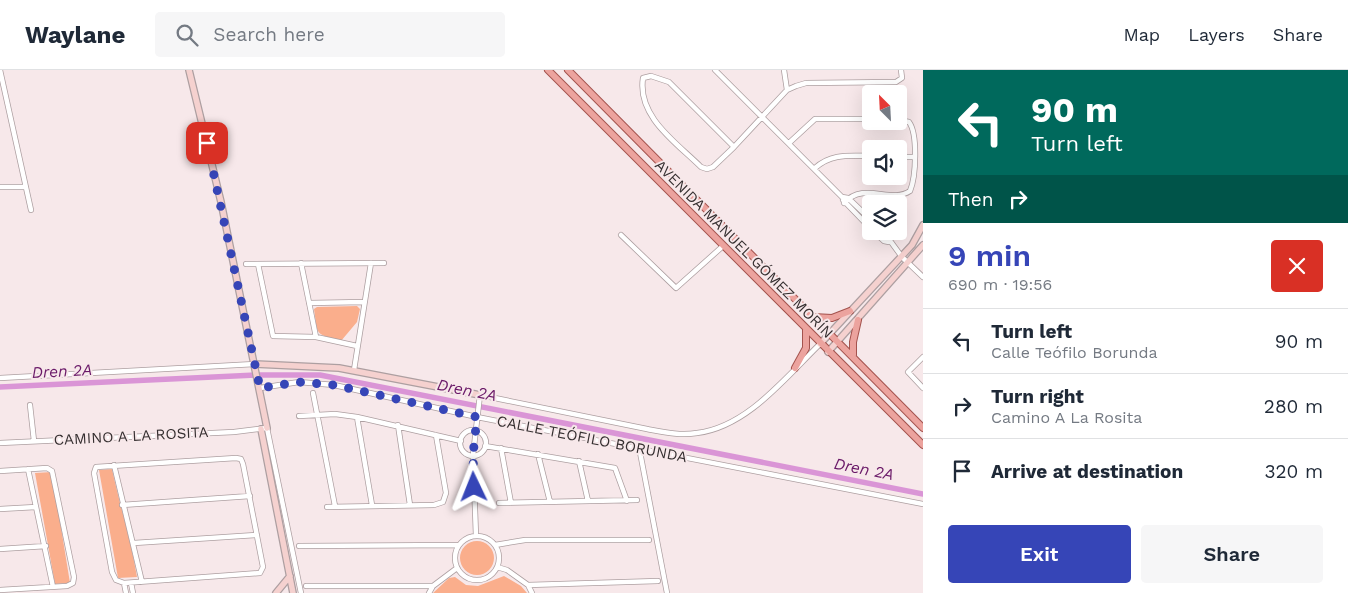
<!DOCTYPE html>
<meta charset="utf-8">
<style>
:root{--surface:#fff;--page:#f6f6f7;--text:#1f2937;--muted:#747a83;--line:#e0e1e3;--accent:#3645b7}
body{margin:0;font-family:"Work Sans",sans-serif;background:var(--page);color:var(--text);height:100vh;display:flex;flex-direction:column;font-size:19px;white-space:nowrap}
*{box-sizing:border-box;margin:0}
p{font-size:16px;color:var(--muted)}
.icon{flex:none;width:28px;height:28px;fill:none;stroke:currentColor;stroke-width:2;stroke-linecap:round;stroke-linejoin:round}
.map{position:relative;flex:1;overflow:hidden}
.drawer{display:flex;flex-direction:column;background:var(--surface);width:425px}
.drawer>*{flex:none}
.guide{background:#00695c;color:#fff;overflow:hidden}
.needle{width:32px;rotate:336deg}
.controls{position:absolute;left:862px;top:15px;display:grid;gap:10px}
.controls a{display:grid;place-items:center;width:45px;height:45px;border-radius:5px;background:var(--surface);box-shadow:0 5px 20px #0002;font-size:25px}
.pin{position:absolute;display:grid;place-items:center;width:42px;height:42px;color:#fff;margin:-21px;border-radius:10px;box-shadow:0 2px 8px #0006}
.me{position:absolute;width:55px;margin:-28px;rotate:358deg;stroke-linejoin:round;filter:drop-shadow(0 0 4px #0008)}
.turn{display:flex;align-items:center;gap:18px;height:105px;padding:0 25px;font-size:22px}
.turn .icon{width:65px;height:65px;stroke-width:2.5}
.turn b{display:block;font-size:35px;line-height:42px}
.then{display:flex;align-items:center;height:48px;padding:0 25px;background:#0003;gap:10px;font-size:19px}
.round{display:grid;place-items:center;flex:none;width:52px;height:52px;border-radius:5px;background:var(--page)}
.headline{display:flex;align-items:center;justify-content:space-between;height:85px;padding:0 25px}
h1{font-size:30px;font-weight:600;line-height:38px;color:var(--accent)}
.action{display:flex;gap:10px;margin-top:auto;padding:10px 25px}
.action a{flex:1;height:58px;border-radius:5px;background:var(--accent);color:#fff;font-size:20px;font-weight:600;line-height:58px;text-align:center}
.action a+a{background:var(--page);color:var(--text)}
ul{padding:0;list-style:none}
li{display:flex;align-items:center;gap:15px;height:65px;padding:0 25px;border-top:1px solid var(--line)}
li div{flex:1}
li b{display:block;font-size:19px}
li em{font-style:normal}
header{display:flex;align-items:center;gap:30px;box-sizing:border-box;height:70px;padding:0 25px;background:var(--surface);border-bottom:1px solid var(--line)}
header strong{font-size:24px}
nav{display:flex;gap:28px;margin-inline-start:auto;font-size:18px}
.search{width:350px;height:45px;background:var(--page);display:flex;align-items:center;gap:12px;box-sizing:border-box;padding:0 18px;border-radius:5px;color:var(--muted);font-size:19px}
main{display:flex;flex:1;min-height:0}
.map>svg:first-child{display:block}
.green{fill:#faae8c}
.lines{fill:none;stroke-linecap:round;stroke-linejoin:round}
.canal{stroke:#da95d6;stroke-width:5.5}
.street-casing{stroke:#ad9fa1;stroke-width:6}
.secondary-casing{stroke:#ad9fa1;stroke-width:8}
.primary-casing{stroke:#a4534e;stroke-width:8}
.street{stroke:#fff;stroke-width:4.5}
.secondary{stroke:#f5d1cf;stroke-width:5.5}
.primary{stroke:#eca39e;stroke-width:6}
.route{stroke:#3645b7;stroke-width:9;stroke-dasharray:0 16.2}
.labels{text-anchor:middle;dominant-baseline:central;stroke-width:4;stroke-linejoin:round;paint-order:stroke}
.street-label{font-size:15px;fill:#352f30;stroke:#f7e8ea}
.water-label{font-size:16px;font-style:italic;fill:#6a1968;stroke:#f7e8ea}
</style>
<header>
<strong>Waylane</strong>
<div class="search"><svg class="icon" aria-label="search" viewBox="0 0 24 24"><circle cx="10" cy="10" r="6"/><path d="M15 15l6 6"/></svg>Search here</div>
<nav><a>Map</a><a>Layers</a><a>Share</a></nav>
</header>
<main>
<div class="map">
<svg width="923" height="523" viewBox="0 0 923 523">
<rect width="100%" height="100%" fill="#f7e8ea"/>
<path class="green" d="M357,236L360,239L357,252L341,271C314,263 318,266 314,239L317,237Z
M112,399C120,436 131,470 137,507L118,508L99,400Z
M52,402L70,513L55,514L35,403Z
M460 488a17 17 0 1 1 34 0a17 17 0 1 1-34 0Z
M504,506L521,516L527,523H433L449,508L455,507L466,515L478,516Z"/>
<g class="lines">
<path class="canal" d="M0,317L257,305H320L923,424"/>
<defs>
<path id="street" d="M0,0L31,140
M715,0L842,127L848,128L871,150
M784,0L787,20
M789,73L815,49H871
M734,77L669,12L651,6L643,8C637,47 677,73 701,97L707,99L713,97L734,77L787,20L796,16L806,13L896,12L902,8L901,0
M899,87H915
M815,98C832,83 849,86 871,86
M0,117H26
M843,130L871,159
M844,133C864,111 891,134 910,121C916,107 918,64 909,52L899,50
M873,161L884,171L889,172
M883,161L902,187L923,207
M621,165L676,218L723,176
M301,193L316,267
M246,194L384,193
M258,194L273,266L316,267L357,276
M309,233L364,232
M923,287L908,302L923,318
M354,300L371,193
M0,308L255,294
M260,318L299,312L334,315L477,347L923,434
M313,323L335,436
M30,335L34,371
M299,346L335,344L357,347L461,371
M357,347L372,435
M398,355L410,435
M460 373a13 13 0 1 1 26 0a13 13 0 1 1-26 0Z
M0,373L234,362L267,358L301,523
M485,376L615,398L627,431
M639,377L667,523
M501,378L511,433
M538,384L550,432
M236,388L241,389L243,394L263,497L260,503L124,513L116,510L112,502L94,403L96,397Z
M579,391L588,431
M114,395L142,512
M28,399L53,517
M0,401L47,398L52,401L74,507L73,513L67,516L0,520
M499,433L637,430
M122,435L250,426
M327,437L434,435L443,432L446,423L436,365
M0,439L36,437
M476,466L473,385L480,325L647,359C663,362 680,366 697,363C747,357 785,308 820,274
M455 488a22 22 0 1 1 44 0a22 22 0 1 1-44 0Z
M134,473L257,465
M495,475L525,470H649
M299,476L459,475
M0,479L46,476
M497,497L507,500L528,515L658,511
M124,513L126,523
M131,513L133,523
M528,515L532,523
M306,516H433
M429,523L433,516L457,498"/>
<path id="secondary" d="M189,0L221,132L267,358
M820,274L912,175L923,155
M828,282L923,175
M255,294L339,298L480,325
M261,359L293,523
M276,523L290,506"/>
<path id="primary" d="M548,0L923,375
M568,0L923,358
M813,247L832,248L850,241
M853,285V272L858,250
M795,298L806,278V260"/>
</defs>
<use href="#street" class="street-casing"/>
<use href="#secondary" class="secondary-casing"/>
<use href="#primary" class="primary-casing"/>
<use href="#street" class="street"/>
<use href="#secondary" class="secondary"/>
<use href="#primary" class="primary"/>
</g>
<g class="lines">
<path class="route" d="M207,73L260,318L299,312L334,315L477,347L473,385L474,417"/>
</g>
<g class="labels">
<g class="street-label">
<text transform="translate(744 179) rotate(45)">AVENIDA MANUEL GÓMEZ MORÍN</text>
<text transform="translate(131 366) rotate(-3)">CAMINO A LA ROSITA</text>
<text transform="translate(592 369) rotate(11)">CALLE TEÓFILO BORUNDA</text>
</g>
<g class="water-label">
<text transform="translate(62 301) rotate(-3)">Dren 2A</text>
<text transform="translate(467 320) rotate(11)">Dren 2A</text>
<text transform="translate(864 399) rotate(11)">Dren 2A</text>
</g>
</g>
</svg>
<div class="controls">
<a><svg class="needle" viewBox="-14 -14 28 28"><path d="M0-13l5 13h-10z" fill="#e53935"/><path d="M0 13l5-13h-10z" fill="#747a83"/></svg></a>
<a><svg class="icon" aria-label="sound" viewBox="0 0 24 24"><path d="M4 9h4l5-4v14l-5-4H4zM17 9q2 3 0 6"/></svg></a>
<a><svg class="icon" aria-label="layers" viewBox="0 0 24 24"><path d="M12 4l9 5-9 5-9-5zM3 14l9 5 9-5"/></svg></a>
</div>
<div class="pin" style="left:207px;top:73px;background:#d93025"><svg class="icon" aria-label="arrive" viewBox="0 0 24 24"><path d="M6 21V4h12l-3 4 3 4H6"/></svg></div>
<svg class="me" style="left:474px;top:417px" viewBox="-20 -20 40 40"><path d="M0-17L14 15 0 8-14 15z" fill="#3645b7" stroke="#fff" stroke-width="4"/></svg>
</div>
<section class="drawer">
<div class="guide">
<div class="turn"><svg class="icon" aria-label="left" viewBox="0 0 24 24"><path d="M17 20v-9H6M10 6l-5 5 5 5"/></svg><div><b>90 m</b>Turn left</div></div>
<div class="then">Then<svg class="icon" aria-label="right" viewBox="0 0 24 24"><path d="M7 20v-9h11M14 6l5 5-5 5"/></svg></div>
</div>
<div class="headline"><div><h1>9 min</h1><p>690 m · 19:56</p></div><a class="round" style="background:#d93025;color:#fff"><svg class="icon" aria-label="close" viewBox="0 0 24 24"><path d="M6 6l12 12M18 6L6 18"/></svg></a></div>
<ul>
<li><svg class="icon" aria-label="left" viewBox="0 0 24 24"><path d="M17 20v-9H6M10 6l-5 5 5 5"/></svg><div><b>Turn left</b><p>Calle Teófilo Borunda</p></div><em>90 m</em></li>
<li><svg class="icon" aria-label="right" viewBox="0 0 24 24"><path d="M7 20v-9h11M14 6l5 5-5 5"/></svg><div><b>Turn right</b><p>Camino A La Rosita</p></div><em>280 m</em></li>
<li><svg class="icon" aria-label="arrive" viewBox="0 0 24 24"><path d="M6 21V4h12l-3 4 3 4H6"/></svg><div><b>Arrive at destination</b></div><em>320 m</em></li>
</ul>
<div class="action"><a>Exit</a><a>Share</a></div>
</section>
</main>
